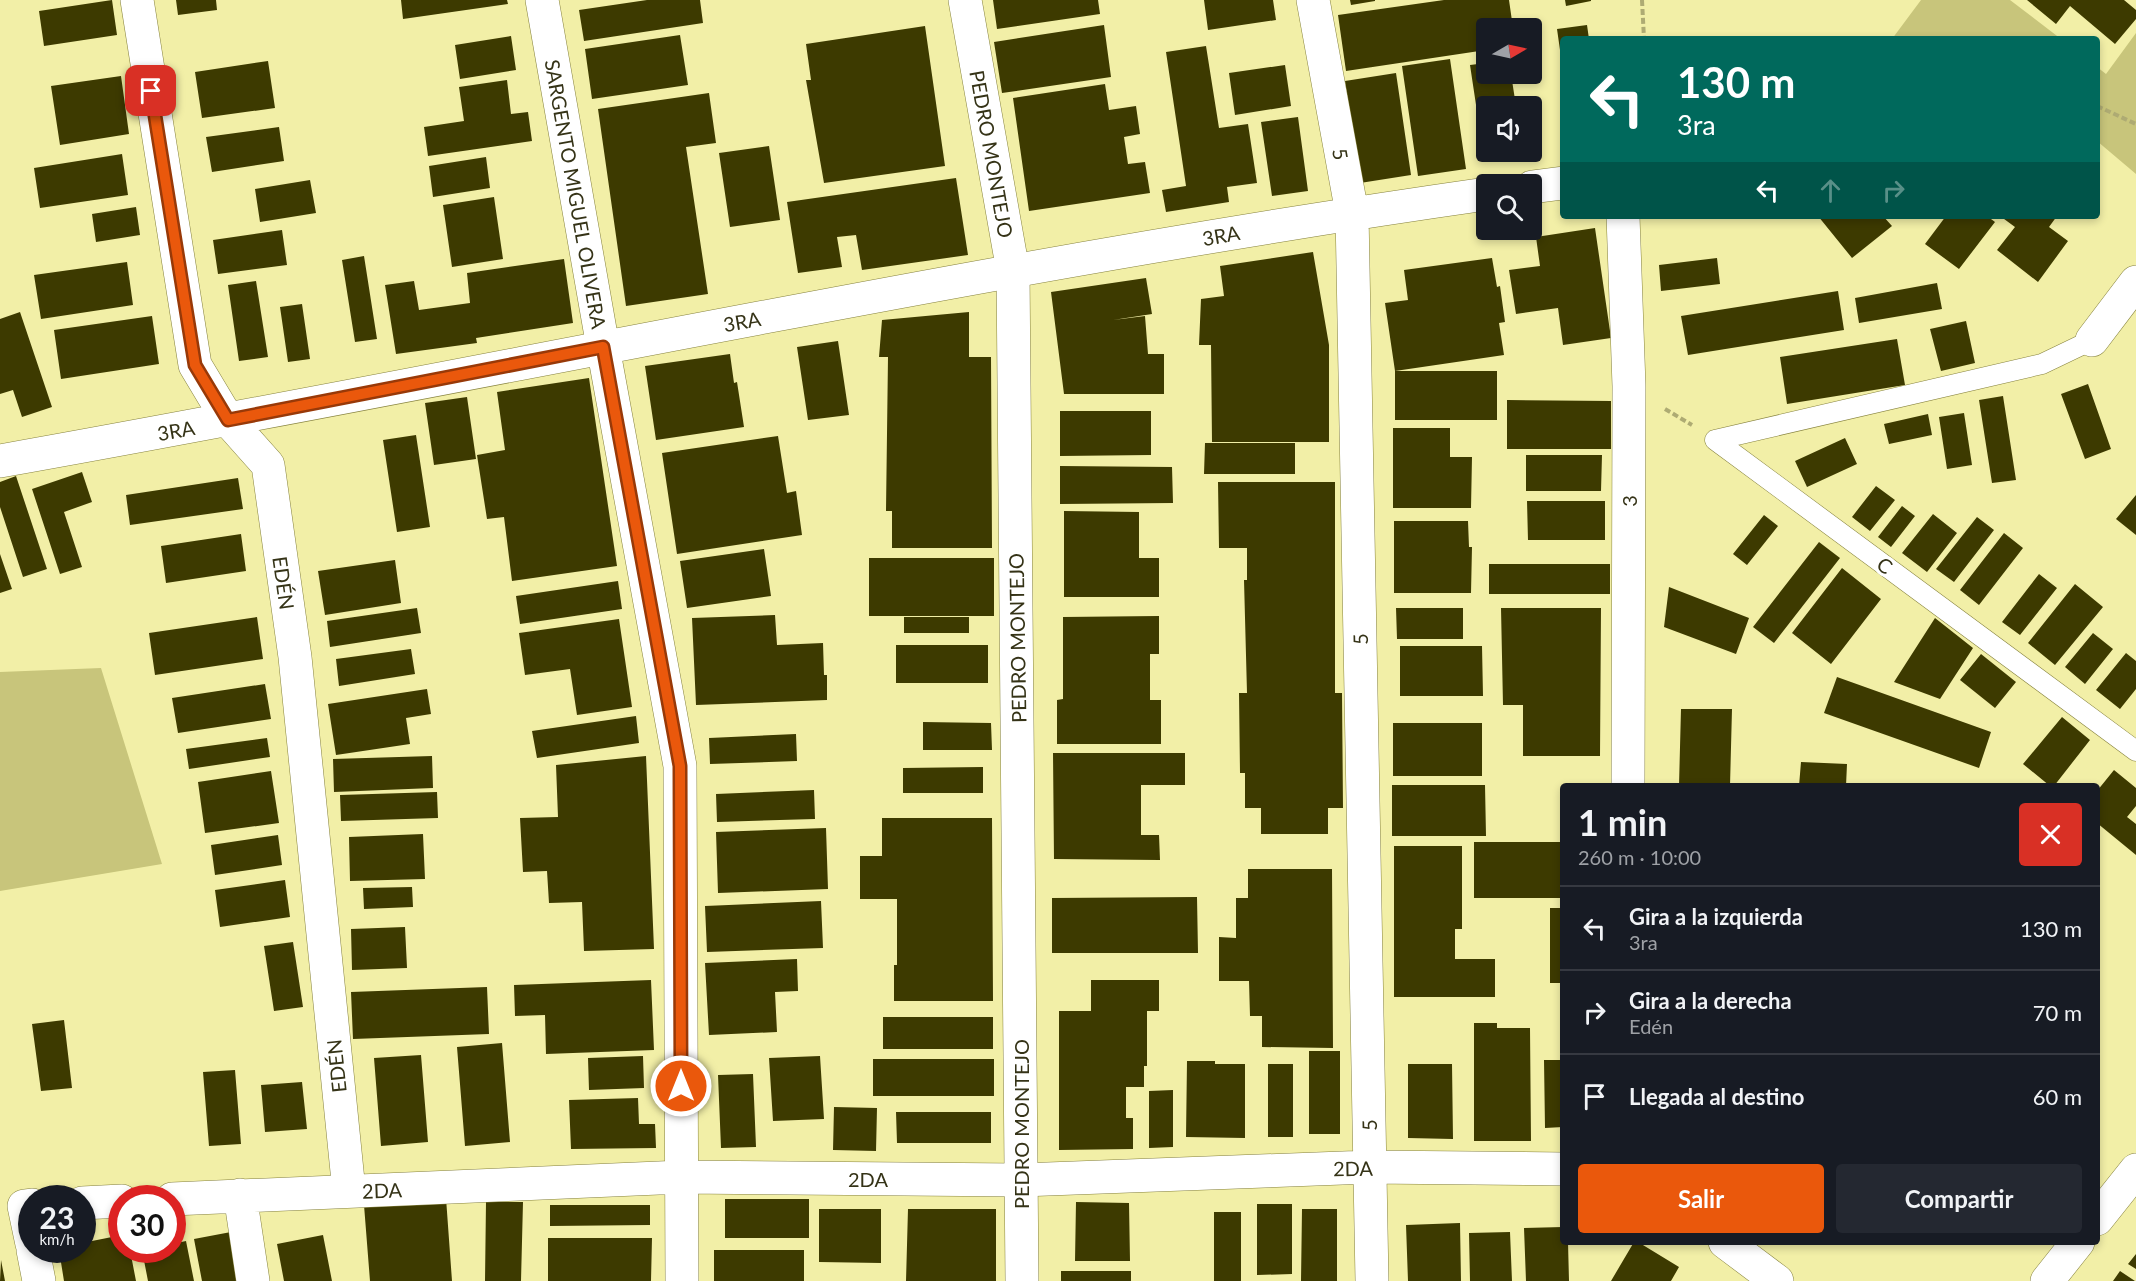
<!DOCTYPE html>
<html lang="es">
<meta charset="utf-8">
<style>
:root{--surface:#171b24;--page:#242831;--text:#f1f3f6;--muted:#9ea1a6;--line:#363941;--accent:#ea580c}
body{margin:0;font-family:Lato,sans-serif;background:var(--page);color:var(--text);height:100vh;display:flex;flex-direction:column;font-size:22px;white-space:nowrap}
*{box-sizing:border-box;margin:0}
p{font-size:20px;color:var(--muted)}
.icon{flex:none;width:33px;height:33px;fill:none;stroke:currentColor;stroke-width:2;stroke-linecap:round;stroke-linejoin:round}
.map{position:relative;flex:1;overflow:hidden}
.details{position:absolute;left:1560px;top:783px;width:540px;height:462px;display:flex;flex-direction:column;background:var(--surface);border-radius:6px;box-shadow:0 3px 9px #0003}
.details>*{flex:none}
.top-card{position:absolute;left:1560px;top:36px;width:540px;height:183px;border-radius:6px;box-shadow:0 3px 9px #0003;background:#00695c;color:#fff;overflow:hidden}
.needle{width:39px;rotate:81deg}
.fabs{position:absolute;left:1476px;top:18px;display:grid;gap:12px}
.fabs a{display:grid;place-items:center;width:66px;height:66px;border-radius:6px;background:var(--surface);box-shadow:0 3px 9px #0003;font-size:30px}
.speed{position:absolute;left:18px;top:1185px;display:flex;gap:12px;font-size:30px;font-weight:700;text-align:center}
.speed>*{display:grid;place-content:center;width:78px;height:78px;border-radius:50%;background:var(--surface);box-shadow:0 3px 9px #0003;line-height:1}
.speed small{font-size:15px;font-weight:400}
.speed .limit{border:9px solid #d22;background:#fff;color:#111}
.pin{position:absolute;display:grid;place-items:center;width:51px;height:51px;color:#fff;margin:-26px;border-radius:12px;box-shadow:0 3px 9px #0006}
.me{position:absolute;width:66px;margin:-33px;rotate:0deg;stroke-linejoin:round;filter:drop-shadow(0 0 4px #0008)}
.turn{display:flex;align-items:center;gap:21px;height:126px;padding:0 18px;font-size:27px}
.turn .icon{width:78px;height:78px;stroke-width:2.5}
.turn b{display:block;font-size:42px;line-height:51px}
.lanes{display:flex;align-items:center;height:57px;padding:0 18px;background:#0003;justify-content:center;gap:30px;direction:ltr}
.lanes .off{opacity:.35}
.round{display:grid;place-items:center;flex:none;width:63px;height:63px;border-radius:6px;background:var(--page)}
.head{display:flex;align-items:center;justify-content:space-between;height:102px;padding:0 18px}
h1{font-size:36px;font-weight:700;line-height:45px}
.cta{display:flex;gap:12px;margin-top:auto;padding:12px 18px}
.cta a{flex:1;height:69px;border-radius:6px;background:var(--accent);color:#fff;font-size:24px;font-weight:700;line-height:69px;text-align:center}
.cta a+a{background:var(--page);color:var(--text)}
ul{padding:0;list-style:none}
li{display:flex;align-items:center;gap:18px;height:84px;padding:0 18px;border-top:2px solid var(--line)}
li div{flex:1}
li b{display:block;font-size:22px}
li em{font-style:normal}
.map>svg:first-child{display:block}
.green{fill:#c8c57b}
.building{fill:#3d3a00}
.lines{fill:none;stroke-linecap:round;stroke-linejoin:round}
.service-casing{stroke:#86823e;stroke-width:21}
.minor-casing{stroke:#86823e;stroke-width:34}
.tertiary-casing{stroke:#86823e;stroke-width:34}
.path{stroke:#aeab73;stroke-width:4;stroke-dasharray:6 3;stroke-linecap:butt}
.service{stroke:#fff;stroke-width:20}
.minor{stroke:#fff;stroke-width:33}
.tertiary{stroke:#fff;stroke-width:33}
.route-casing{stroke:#983908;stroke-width:15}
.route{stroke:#ea580c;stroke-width:10}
.labels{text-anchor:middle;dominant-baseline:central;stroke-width:6;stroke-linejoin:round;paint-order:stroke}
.street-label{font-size:20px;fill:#353317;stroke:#fff}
</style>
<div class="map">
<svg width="2136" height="1281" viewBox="0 0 2136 1281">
<rect width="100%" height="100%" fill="#f2efa7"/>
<path class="green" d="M1921,0H2010L2061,39H1892Z
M2136,33V174L2097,141V67L2106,74Z
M101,668L162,864L0,891V672Z"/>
<path class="building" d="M112,0L117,35L44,46L39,11Z
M176,0H216L217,10L178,15Z
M401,0H507L508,4L403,19Z
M647,0H700L703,23L584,41L579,10Z
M993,0H1098L1100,14L997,29Z
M1204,0H1273L1276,20L1208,30Z
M1350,0H1375V1L1351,5Z
M1444,0H1509L1513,28H1486V50L1346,71L1338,15Z
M1565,0H1591V1L1566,6Z
M2027,0H2124L2136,10V19L2115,44L2070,6L2056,24Z
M1104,25L1111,77L1002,93L994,42Z
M1587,25L1589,39H1563L1562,64L1557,29Z
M925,26L945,166L824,183L806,80H811L806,44Z
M680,35L688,85L592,99L585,49Z
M511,36L516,70L460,79L455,45Z
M1206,46L1219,128L1248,124L1257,183L1227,187L1229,202L1166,212L1162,190L1186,186L1166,52Z
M1450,59L1466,169L1418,176L1402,66Z
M268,61L275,108L202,118L195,72Z
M1486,63V74H1511L1516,106H1486V152L1519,153L1484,158L1470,65Z
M1285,65L1291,106L1235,115L1229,73Z
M1396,73L1411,175L1360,183L1345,81Z
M121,76L129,134L60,145L51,86Z
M507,80L511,114L528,112L532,141L428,156L424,127L464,121L459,87Z
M1105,84L1109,110L1136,106L1140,134L1124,137L1128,164L1145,162L1150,193L1029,211L1013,98Z
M709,93L716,143L686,147L708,294L626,306L598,109Z
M1298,117L1308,191L1272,196L1261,122Z
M279,127L284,161L212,172L206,137Z
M769,146L780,220L730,227L719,153Z
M122,154L128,195L40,208L34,168Z
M486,157L490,188L433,197L429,166Z
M956,178L968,255L862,270L856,235L837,237L842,267L798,273L787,202Z
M310,180L316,213L260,222L255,189Z
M494,197L503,259L452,267L443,205Z
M136,207L140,235L96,242L92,214Z
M1818,216H1883L1892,226L1852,258Z
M1946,216H1987L1995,222L1959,269L1925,244Z
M2000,216H2057L2049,227L2068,241L2038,282L1997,250L2015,227Z
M1595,228L1611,338L1563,345L1558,308L1516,314L1509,270L1540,266L1536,237Z
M282,230L287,265L218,274L213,240Z
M1313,252L1329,345V442H1212L1211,345H1199L1201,299L1224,296L1220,266Z
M364,256L377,339L355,342L342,260Z
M1492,258L1497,287L1500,286L1505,322L1499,323L1504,355L1395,371H1497V420H1395V371L1385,303L1408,300L1404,270Z
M1717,258L1720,284L1661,291L1659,265Z
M564,259L573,323L476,338L477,343L396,354L385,285L414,281L419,310L470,303L467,273Z
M127,262L133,305L41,319L34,275Z
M1146,278L1152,314L1113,320L1145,316L1148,354H1164V394H1064L1051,292Z
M256,281L268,357L239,361L228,285Z
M1937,283L1942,309L1859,323L1855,298Z
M1838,291L1844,330L1688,355L1681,316Z
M302,304L310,359L288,362L280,307Z
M20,312L52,407L22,417L13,390L0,394V319Z
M969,312V357H991L992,548H892V511H886L888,357H879L882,320Z
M152,316L159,364L61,379L54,330Z
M1966,321L1975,363L1941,371L1930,329Z
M1897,339L1905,385L1787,404L1780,357Z
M838,341L849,415L808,420L797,347Z
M730,354L734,383L737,382L744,427L656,440L645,366Z
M589,378L617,566L512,581L504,517L487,519L477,455L505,450L497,392Z
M2088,384L2111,449L2085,459L2061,394Z
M2003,396L2016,480L1992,483L1979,400Z
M467,397L476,459L434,465L425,403Z
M1507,400L1611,401V449H1507Z
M1060,411H1151V455L1060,456Z
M1964,413L1972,465L1947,469L1939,417Z
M1928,414L1932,435L1889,444L1884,424Z
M1393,428H1450V457H1472L1471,508H1393Z
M416,435L430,527L397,532L383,440Z
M778,436L787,493L796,491L802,535L677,554L662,453Z
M1845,438L1857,464L1807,487L1795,461Z
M1205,443H1295V474H1204Z
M1526,455H1602L1601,491H1526Z
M1060,466L1172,467L1173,503L1060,504Z
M82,472L92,502L64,512L82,567L60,574L32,489Z
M16,476L47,569L23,577L0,507V482Z
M238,478L243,509L130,525L126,495Z
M1218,482H1335V693H1342L1343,808H1328V834H1261V808H1245V773H1240L1239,693H1247L1244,580H1247V548H1219Z
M1876,486L1895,500L1870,531L1852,517Z
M2136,495V535L2116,519Z
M1527,501H1605V540H1528Z
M1902,506L1915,516L1891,547L1878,537Z
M1064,511L1139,512V558H1159V597H1064Z
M1933,514L1957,533L1927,572L1902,553Z
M1764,515L1778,526L1747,565L1733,554Z
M1977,517L1994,530L1954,582L1936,569Z
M1394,521H1468L1469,547H1472L1471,593H1394Z
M2004,533L2023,548L1979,605L1960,590Z
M241,534L246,571L166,583L161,546Z
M1819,542L1840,558L1774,643L1753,627Z
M764,549L771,596L687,608L680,561Z
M0,554L12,589L0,593Z
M869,558H994V616H869Z
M395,560L401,603L325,615L318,571Z
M1489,564H1610V594H1489Z
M1842,568L1881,599L1831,664L1792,633Z
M2039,574L2057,588L2020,635L2002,622Z
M618,581L622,609L520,624L516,596Z
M2075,584L2103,607L2055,665L2028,643Z
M1669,587L1749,618L1736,654L1664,627Z
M417,608L421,633L330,647L327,621Z
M1396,608H1463V639H1397Z
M1501,608H1601L1600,756H1523V705H1503Z
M775,615L777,645L823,643L824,675H827V700L696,705L692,618Z
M1159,616V654H1150V700H1161V744H1057V700L1063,699V617Z
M257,617L263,659L155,675L149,633Z
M904,617H969V633H904Z
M1935,618L1973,648L1940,699L1894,682Z
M619,619L632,707L577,715L570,669L525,675L519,633Z
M2093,633L2113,649L2085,684L2065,667Z
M896,645H988V683H896Z
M1400,646H1482L1483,696H1400Z
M411,649L415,674L339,686L336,659Z
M2126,653L2136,661V689L2120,709L2096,690Z
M1981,654L2016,682L1995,708L1960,680Z
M1837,677L1991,732L1979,768L1824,713Z
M265,684L271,719L178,733L172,698Z
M427,689L431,714L406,718L410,744L336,755L328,704Z
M1681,709H1732L1730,786H1679Z
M636,716L639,743L537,758L532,731Z
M2062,717L2090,740L2054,786H2050L2023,764Z
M923,722L991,723L992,750H923Z
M1393,723H1482V776H1393Z
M796,734L797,761L710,764L709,738Z
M267,738L270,757L189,769L186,749Z
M1053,753H1185V785H1141V835H1159L1160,860L1054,859Z
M432,756L433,788L334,792L333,759Z
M646,756L654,949L584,951L582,902L549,903L547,871L523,872L520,818L558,817L556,765Z
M1801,762L1847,764L1846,786H1799Z
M983,767V793H903V768Z
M2114,770L2136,788V806L2127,817L2136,824V855L2097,823V791Z
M271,771L279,823L205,833L198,782Z
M1392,785H1485L1486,836H1392Z
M814,790L815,819L717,822L716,794Z
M437,792L438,818L341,821L340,795Z
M882,818H992L993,1001H894V965H897V899H860V856H882Z
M826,828L828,889L718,893L716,832Z
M423,834L425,879L350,881L349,837Z
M278,835L282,865L215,875L211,845Z
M1474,842H1563V898H1474Z
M1394,846H1462V929H1455V959H1495V997H1394Z
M1248,869H1332L1333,1048L1262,1047V1016H1250L1249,981H1219V937L1236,938V898H1248Z
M285,880L290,917L220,927L215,890Z
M412,887L413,907L364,909L363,888Z
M1197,897L1198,953H1052V898Z
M821,901L823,948L707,952L705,906Z
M1550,908H1563V983H1550Z
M405,927L407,968L352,970L351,929Z
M293,942L303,1007L274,1011L264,946Z
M797,959L798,991L775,992L777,1032L709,1035L705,963Z
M651,980L654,1050L546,1054L545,1015L515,1016L514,985Z
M1091,980H1159V1011H1147V1066H1144V1087H1126V1118H1133V1149L1059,1150V1011H1091Z
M487,987L489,1034L353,1039L351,992Z
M883,1017H993V1049H883Z
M64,1020L72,1088L41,1091L32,1024Z
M1474,1023H1497V1028H1530L1531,1141H1474Z
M502,1043L510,1142L465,1146L457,1047Z
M1309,1051H1340V1134H1309Z
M421,1055L428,1142L381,1146L374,1058Z
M643,1056L644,1088L589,1090L588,1058Z
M820,1056L824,1119L773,1121L769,1058Z
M873,1059H994V1096H873Z
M1544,1060H1563V1127L1545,1128Z
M1187,1061H1215V1064H1245V1138L1186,1137Z
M1268,1064H1293V1137H1268Z
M1408,1064H1452L1453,1139L1408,1138Z
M235,1070L241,1144L209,1146L203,1072Z
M753,1074L756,1147L721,1148L718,1075Z
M302,1082L307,1129L265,1132L261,1085Z
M1173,1090V1147L1149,1148V1091Z
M638,1098L639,1124H655L656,1148L571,1149L569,1100Z
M834,1107L877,1108L876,1151L833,1150Z
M896,1112H991V1143H897Z
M446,1198L452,1281H370L364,1205Z
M725,1199H809V1238H725Z
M486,1202H523L521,1281H485Z
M1076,1202L1129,1203L1130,1261H1075Z
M1257,1204H1292V1274L1257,1275Z
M550,1205H650V1225L550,1226Z
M819,1209H881V1263L819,1262Z
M908,1209H996V1281H906Z
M1302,1209H1337V1281H1301Z
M1214,1212H1241V1281H1214Z
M1460,1223L1461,1281H1408L1406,1225Z
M1563,1227V1242H1568L1569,1281H1526L1524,1228Z
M231,1232L240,1281H202L194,1239Z
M1510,1232L1512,1281H1470L1469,1233Z
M122,1235V1250H130L136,1281H64L59,1250H82V1243Z
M323,1235L332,1281H284L277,1244Z
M548,1238H652L651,1281H548Z
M186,1241L194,1281H148L142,1250H172V1244Z
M1634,1242H1638L1679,1267L1671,1281H1611Z
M714,1250H804V1281H714Z
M2136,1254V1269L2128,1264Z
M1,1260L5,1281H0Z
M1061,1271H1131V1281H1061Z
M2120,1271L2135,1281H2113Z"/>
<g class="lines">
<defs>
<path id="service" d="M1715,440L2136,751
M1715,440L2042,364L2092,340"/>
<path id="minor" d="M137,0L195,365L228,420L268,465L295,657L349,1191
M542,0L603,347L680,766L682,1281
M1313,0L1352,213L1372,1281
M1532,187L1563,183
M1623,216L1629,386L1628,786
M2092,340L2136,282
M0,461C496,373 988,265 1486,194
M240,1195L253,1281
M172,1199L682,1177L1021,1180L1369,1167L1563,1169
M82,1203L122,1201
M32,1205L24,1206L32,1244
M2097,1219L2136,1170
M1725,1242L1777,1281
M33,1250L39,1281
M2047,1281L2078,1242"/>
<path id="tertiary" d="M965,0L1013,271L1022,1281"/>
</defs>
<use href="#service" class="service-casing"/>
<use href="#minor" class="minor-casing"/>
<use href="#tertiary" class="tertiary-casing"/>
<path class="path" d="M1642,0L1644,39
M2097,106L2136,124
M1665,409L1692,425"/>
<use href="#service" class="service"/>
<use href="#minor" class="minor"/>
<use href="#tertiary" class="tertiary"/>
</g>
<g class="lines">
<defs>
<path id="route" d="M151,91L195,365L228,420L603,347L680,766L681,1086"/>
</defs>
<use href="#route" class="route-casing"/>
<use href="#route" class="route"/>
</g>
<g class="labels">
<g class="street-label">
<text transform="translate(992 154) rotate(80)">PEDRO MONTEJO</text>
<text transform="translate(1341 154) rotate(80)">5</text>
<text transform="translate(576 194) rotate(80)">SARGENTO MIGUEL OLIVERA</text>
<text transform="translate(1221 235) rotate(-10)">3RA</text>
<text transform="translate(742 321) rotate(-10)">3RA</text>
<text transform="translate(176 430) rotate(-10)">3RA</text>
<text transform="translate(1629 501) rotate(-90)">3</text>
<text transform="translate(1885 565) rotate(36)">C</text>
<text transform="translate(284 583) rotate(82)">EDÉN</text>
<text transform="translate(1017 638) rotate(-91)">PEDRO MONTEJO</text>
<text transform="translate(1360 639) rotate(-91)">5</text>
<text transform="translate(336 1066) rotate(-96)">EDÉN</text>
<text transform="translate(1021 1124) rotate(-90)">PEDRO MONTEJO</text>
<text transform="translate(1369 1125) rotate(-91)">5</text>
<text transform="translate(1353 1168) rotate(-1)">2DA</text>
<text x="868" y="1179">2DA</text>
<text transform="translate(382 1190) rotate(-2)">2DA</text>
</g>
</g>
</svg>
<div class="fabs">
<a><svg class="needle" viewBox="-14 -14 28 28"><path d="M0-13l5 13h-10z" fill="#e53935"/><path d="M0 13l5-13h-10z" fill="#9ea1a6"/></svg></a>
<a><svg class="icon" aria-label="sound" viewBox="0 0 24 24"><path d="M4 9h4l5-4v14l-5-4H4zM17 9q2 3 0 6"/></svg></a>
<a><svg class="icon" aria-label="search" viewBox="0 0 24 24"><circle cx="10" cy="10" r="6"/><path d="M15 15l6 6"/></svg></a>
</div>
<div class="speed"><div>23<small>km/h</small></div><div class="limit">30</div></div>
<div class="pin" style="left:151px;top:91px;background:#d93025"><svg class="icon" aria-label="arrive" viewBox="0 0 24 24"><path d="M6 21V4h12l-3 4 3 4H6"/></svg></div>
<svg class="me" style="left:681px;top:1086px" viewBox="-20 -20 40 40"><circle r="17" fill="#ea580c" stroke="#fff" stroke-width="3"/><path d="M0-11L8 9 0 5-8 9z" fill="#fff"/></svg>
<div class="top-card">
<div class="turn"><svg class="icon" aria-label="left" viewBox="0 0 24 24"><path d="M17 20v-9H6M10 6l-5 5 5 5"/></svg><div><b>130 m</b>3ra</div></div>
<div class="lanes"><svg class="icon" aria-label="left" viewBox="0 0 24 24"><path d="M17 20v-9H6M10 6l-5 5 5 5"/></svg><svg class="icon off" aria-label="ahead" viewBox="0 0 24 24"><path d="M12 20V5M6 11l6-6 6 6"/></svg><svg class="icon off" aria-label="right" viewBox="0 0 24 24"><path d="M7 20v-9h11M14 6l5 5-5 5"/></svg></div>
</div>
<section class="details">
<div class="head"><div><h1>1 min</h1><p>260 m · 10:00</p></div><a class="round" style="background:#d93025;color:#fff"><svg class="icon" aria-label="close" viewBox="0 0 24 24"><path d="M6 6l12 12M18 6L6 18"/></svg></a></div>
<ul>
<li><svg class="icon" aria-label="left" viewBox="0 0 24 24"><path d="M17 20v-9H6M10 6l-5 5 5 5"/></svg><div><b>Gira a la izquierda</b><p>3ra</p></div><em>130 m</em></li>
<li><svg class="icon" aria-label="right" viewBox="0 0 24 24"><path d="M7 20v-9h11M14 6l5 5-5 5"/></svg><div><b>Gira a la derecha</b><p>Edén</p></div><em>70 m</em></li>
<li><svg class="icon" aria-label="arrive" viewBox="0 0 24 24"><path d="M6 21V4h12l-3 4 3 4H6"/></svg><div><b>Llegada al destino</b></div><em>60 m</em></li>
</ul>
<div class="cta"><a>Salir</a><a>Compartir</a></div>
</section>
</div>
